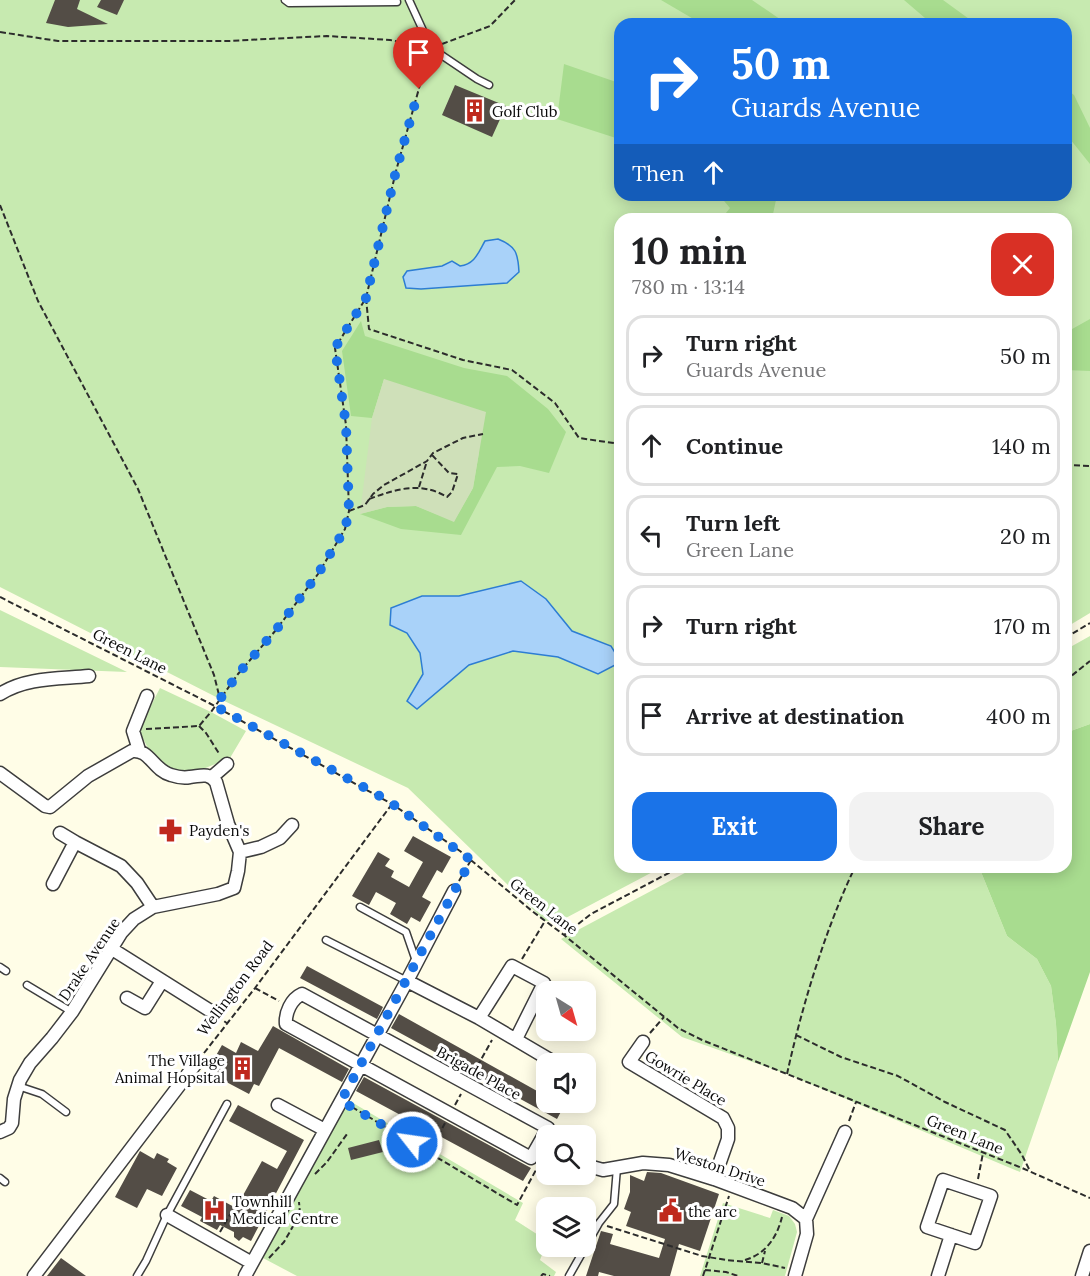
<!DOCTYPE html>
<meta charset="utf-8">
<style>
:root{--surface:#fff;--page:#f2f2f2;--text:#202124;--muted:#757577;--line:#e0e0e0;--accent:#1a73e8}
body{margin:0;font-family:Lora,serif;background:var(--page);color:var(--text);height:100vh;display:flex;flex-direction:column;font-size:22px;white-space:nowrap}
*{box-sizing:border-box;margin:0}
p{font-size:20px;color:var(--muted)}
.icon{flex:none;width:33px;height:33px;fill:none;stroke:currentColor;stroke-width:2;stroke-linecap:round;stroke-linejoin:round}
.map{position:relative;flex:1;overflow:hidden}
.details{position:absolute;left:614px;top:213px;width:458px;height:660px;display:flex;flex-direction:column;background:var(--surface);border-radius:18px;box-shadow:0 3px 15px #0003}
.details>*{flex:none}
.top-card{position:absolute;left:614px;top:18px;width:458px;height:183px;border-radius:18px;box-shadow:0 3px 15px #0003;background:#1a73e8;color:#fff;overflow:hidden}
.needle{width:39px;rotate:143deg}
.fabs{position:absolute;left:536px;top:981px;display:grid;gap:12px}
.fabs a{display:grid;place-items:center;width:60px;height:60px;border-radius:12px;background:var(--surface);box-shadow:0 3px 15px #0003;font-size:30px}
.pin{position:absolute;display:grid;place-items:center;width:51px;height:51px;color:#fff;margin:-62px -26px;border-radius:50% 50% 50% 0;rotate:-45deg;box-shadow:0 0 6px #0007}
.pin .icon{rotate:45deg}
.me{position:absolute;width:66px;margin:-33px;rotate:300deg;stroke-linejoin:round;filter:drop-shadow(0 0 4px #0008)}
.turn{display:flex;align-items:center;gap:21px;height:126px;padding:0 18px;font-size:27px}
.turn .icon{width:78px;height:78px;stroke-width:2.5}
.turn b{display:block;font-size:42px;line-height:51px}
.then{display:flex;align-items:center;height:57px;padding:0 18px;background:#0003;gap:12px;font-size:22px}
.round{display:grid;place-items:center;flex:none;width:63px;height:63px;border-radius:18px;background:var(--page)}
.overview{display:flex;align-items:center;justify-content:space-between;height:102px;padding:0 18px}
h1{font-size:36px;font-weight:700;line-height:45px}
.action{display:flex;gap:12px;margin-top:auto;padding:12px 18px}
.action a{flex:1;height:69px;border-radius:18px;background:var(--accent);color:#fff;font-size:24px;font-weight:700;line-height:69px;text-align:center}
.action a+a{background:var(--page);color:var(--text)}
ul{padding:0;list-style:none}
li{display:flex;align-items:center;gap:18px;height:81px;margin:0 12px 9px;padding:0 6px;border:3px solid var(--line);border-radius:18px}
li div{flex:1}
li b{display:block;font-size:22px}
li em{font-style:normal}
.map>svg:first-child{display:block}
.green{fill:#c7eab0;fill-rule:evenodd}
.forest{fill:#a8dc8f}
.cemetery{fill:#cfe0b9}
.water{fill:#a9d2f9;stroke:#2d7dd3;stroke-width:1.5}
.building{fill:#534d46}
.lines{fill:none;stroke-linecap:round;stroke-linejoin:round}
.lane-casing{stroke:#3d3d3d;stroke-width:9}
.street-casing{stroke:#3d3d3d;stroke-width:15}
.path{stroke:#2c2c2c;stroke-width:2;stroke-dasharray:6 3;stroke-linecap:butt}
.lane{stroke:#fff;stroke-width:6}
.street{stroke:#fff;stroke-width:12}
.route{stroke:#1a73e8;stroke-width:10;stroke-dasharray:0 18}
.labels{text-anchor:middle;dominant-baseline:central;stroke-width:6;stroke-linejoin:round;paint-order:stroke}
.poi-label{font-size:15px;fill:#0a0a0a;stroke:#fff;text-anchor:start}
.street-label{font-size:15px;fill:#0a0a0a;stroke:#fff}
</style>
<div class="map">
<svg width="1090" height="1276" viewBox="0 0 1090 1276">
<rect width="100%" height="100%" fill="#fffde7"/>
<path class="green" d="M0,0H1090V613L1065,628V219H620V867H662L562,920L545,921L408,788L220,699L0,587ZM620,24H1065V195H620Z
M0,610L127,672L0,667Z
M1090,636V724L1065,733V650Z
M160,688L211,712L246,731L230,758L203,769L187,773L164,767L150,752L140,733L141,725Z
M696,867H979L1007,936L1037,959L1051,986L1056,1024L1058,1062L1020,1172L787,1074L682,1037L561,939Z
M348,1100L523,1203L515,1220L546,1240V1244L540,1260L556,1272L554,1276H297L263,1258Z
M723,1203L770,1218L773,1210L789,1216L795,1224L797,1232L785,1276H700Z"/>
<path class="forest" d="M661,0H752L787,24H702Z
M904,0H943L976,24H932Z
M564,64L619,83V139L557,119Z
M1065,88L1074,95L1090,128V164L1070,139L1065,135Z
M719,195H777L772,219H721L730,208Z
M1090,319V371L1065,370V333Z
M361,321L365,336L464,368L507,376L548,409L566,432L549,473L520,466L497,467L461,535L401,529L360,514L387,507L416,506L454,521L473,488L479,452L384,379L372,418L351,416L342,351Z
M1090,724V972L1058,1062L1056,1024L1051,986L1037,959L1007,936L979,867H1065V733Z"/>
<path class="cemetery" d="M384,379L486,412L473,488L454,522L416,506L387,507L360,514L372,418Z"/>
<path class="water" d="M498,239C516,246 518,253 519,272L507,283L421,289L406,288L403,277L407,271L442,266L452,261L460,266C475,264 478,253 485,241Z
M521,581L546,599L572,631L611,646L619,659V663L598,674L558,657L513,651L469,665L417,709L407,701L423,674L420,653L407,633L390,625L391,608L422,596H459Z"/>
<path class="building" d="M55,0H80L77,9L108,24L68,27L46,23Z
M101,0H124L117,15L97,7Z
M455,85L506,106L492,137L442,115Z
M413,836L451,857L442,873L437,870L422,897L431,902L420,922L411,917L407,924L390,914L396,903L376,892L369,905L352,896L378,852L390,859L385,866L394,871L391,877L409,887L423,862L404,851Z
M307,966L383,1007L377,1019L300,978Z
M399,1014L546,1096V1102H558L564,1106L557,1119L391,1028Z
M273,1026L349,1069L342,1082L279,1048L259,1086L254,1084L249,1094L215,1076L222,1063L214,1059L222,1045L236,1053L241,1042L258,1051Z
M364,1077L531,1168L523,1181L356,1091Z
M238,1105L304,1140L251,1241L243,1237L239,1241L234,1237V1232L220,1225L217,1230L200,1221L202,1217L181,1206L190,1190L211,1201L214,1196L236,1208L262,1161L277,1169L287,1151L229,1121Z
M379,1140L383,1152L351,1160L348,1148Z
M140,1151L154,1159L157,1153L169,1159L167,1162L177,1168L162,1196L147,1189L137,1208L115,1197Z
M647,1172L661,1173L719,1194L700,1251L679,1244L670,1276H614L599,1272L598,1276H586L601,1231L613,1234L610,1244L659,1258L665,1239L626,1226L631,1212L624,1209L630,1192V1175L644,1181Z
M61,1258L86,1276H47Z"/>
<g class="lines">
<defs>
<path id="lane" d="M285,0L289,3L397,2
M409,0L431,48L477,79L489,85
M360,907L406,932L416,961
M326,940L407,981
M0,967L6,971
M27,985L72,1012
M18,1086L42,1094L66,1112
M0,1178L5,1182
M137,1276L146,1261L167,1215L227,1104
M569,1276L599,1223L614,1204L617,1168"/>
<path id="street" d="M0,694C26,677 59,679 89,676
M139,750L133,731L147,696
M0,773L45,806L50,807L88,776L132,751C150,749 153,770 171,775C177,777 184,778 190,777C201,776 208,772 216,782L228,824L240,852L238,871L234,888L218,894L153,907L134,919L121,933L72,1012L52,1038L30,1063L20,1080L14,1099L12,1123L9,1128L0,1132
M212,777L227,764
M60,833L75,842
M240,852L261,847L280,838L292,825
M53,884L75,842L121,866L137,883L153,907
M112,949L209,1010
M407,981L479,1018L557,1064
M302,994L548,1128L531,1158L286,1024C285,1013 291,999 302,994Z
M127,998L145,1008L162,981
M479,1018L512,966L544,983L516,1039
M643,1042L629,1062L723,1118L728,1128V1139L714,1179
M278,1105L325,1130
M585,1165L603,1170L643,1163L669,1165L714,1179L792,1208L806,1219
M943,1180L991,1196L975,1243L927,1227Z
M167,1215L252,1263
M34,1276L197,1062
M245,1276L407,981L454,891
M795,1276L807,1234L806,1219L845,1132
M938,1276L951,1235
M1082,1276L1090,1251"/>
</defs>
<use href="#lane" class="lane-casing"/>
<use href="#street" class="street-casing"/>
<path class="path" d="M0,32L58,41H228L327,36L390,40L422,46
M442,44L490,26L515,0
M0,205L38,301L138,489L214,675L220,699
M366,298L369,329L463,360L512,370L555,403L579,438L620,444
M1065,465L1090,466
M419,487L427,461
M369,499C397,489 420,481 447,497L452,492L458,474L449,473L432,455
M349,511L365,505L373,494L384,485L427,461L433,453L463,438L483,434
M0,597L209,703L392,804L460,851L532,911L564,935L678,1028L702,1040L1022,1168L1090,1198
M1065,638L1090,623
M1065,681L1090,661
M199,726L206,733L220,755
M146,729L199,726L211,712L238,674L276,630L318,574L345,529L349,511L346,425L335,348L366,298L396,171L428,56
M459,881L471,860
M564,935L591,914L680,867
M522,959L545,921
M255,988L279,1001
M217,1016L228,1024
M650,1033L664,1017
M796,1035L841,1057L898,1076L945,1102L1005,1130L1022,1155L1029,1169
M204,1053L255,988L392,804
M473,1074L492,1040
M787,1074C802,1006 825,930 855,867
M455,1105L461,1094
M352,1107L517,1205L537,1168
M849,1121L856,1102
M430,1152L445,1123
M315,1174L327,1162L347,1134
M978,1179L983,1153
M607,1226L702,1256L726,1260L762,1263L785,1268
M220,1232L236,1204V1199
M269,1258L284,1242L300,1214L299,1202
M745,1260C766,1254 777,1237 782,1217
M762,1263L765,1251
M705,1270L726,1272L738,1276
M541,1276L543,1274L550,1276
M703,1276L729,1196"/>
<use href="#lane" class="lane"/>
<use href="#street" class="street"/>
</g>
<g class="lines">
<path class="route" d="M412,1142L341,1101L471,860L387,800L215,706L238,674L276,630L318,574L345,529L349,511L346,425L335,348L366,298L396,171L419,89"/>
</g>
<defs>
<symbol id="building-bare" viewBox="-9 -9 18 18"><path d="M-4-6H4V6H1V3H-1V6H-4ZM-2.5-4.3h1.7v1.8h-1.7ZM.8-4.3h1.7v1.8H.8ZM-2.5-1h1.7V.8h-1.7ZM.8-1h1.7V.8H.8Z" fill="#bf291d" stroke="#fff" stroke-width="2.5" paint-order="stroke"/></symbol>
<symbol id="pharmacy-bare" viewBox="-9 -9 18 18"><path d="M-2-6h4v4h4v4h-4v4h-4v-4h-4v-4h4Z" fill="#bf291d" stroke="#fff" stroke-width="2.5" paint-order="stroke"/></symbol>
<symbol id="hospital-bare" viewBox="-9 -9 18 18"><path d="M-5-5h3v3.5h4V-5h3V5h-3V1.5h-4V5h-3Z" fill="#bf291d" stroke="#fff" stroke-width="2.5" paint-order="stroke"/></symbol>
<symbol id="civic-bare" viewBox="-9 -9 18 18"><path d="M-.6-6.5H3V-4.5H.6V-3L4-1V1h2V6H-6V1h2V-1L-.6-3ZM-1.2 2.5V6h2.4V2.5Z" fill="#bf291d" stroke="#fff" stroke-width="2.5" paint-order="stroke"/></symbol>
</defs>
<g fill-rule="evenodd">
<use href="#building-bare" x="458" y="94" width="33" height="33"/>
<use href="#pharmacy-bare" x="154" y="814" width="33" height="33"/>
<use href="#building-bare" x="226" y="1052" width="33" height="33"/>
<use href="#hospital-bare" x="198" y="1194" width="33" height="33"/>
<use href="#civic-bare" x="654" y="1194" width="33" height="33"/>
</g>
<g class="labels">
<g class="poi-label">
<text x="492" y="111">Golf Club</text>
<text x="189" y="830">Payden's</text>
<text x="225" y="1060" text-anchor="end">The Village<tspan x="225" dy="17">Animal Hopsital</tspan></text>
<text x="232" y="1201">Townhill<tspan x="232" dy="17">Medical Centre</tspan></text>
<text x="688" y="1211">the arc</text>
</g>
<g class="street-label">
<text transform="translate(130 651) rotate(27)">Green Lane</text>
<text transform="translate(544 906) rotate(38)">Green Lane</text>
<text transform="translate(89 959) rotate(-56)">Drake Avenue</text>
<text transform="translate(235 988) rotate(-53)">Wellington Road</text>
<text transform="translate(479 1073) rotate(29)">Brigade Place</text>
<text transform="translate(686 1078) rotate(31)">Gowrie Place</text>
<text transform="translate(965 1134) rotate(22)">Green Lane</text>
<text transform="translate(720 1167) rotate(18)">Weston Drive</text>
</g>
</g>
</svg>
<div class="fabs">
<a><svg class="needle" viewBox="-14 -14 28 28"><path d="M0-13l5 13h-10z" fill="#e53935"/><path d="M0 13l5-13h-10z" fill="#757577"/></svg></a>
<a><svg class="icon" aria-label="sound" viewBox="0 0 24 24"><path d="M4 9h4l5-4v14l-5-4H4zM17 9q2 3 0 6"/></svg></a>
<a><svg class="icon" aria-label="search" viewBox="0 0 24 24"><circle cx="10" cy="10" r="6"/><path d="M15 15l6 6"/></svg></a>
<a><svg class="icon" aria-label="layers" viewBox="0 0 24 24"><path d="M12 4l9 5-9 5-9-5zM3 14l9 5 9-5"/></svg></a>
</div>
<div class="pin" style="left:419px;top:89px;background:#d93025"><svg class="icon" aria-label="arrive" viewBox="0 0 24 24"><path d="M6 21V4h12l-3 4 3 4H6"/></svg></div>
<svg class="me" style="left:412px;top:1142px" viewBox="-20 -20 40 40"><circle r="17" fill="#1a73e8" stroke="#fff" stroke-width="3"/><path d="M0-11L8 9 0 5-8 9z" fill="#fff"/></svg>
<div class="top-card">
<div class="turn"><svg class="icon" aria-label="right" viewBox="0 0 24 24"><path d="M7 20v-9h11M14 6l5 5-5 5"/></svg><div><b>50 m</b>Guards Avenue</div></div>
<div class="then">Then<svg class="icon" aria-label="ahead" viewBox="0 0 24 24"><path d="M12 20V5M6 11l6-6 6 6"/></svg></div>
</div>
<section class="details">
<div class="overview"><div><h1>10 min</h1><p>780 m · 13:14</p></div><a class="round" style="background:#d93025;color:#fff"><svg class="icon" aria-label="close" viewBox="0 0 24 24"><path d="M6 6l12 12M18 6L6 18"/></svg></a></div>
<ul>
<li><svg class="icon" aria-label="right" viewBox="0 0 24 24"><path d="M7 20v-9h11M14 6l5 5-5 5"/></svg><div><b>Turn right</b><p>Guards Avenue</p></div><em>50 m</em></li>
<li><svg class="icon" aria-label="ahead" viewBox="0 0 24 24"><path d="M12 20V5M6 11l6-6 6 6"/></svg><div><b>Continue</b></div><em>140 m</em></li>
<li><svg class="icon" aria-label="left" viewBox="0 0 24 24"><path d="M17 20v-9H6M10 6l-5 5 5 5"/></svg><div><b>Turn left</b><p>Green Lane</p></div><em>20 m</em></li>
<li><svg class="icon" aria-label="right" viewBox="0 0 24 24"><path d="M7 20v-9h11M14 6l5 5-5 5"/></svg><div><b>Turn right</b></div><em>170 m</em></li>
<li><svg class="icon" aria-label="arrive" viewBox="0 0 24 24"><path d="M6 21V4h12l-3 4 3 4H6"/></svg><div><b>Arrive at destination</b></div><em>400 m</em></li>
</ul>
<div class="action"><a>Exit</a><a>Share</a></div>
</section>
</div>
